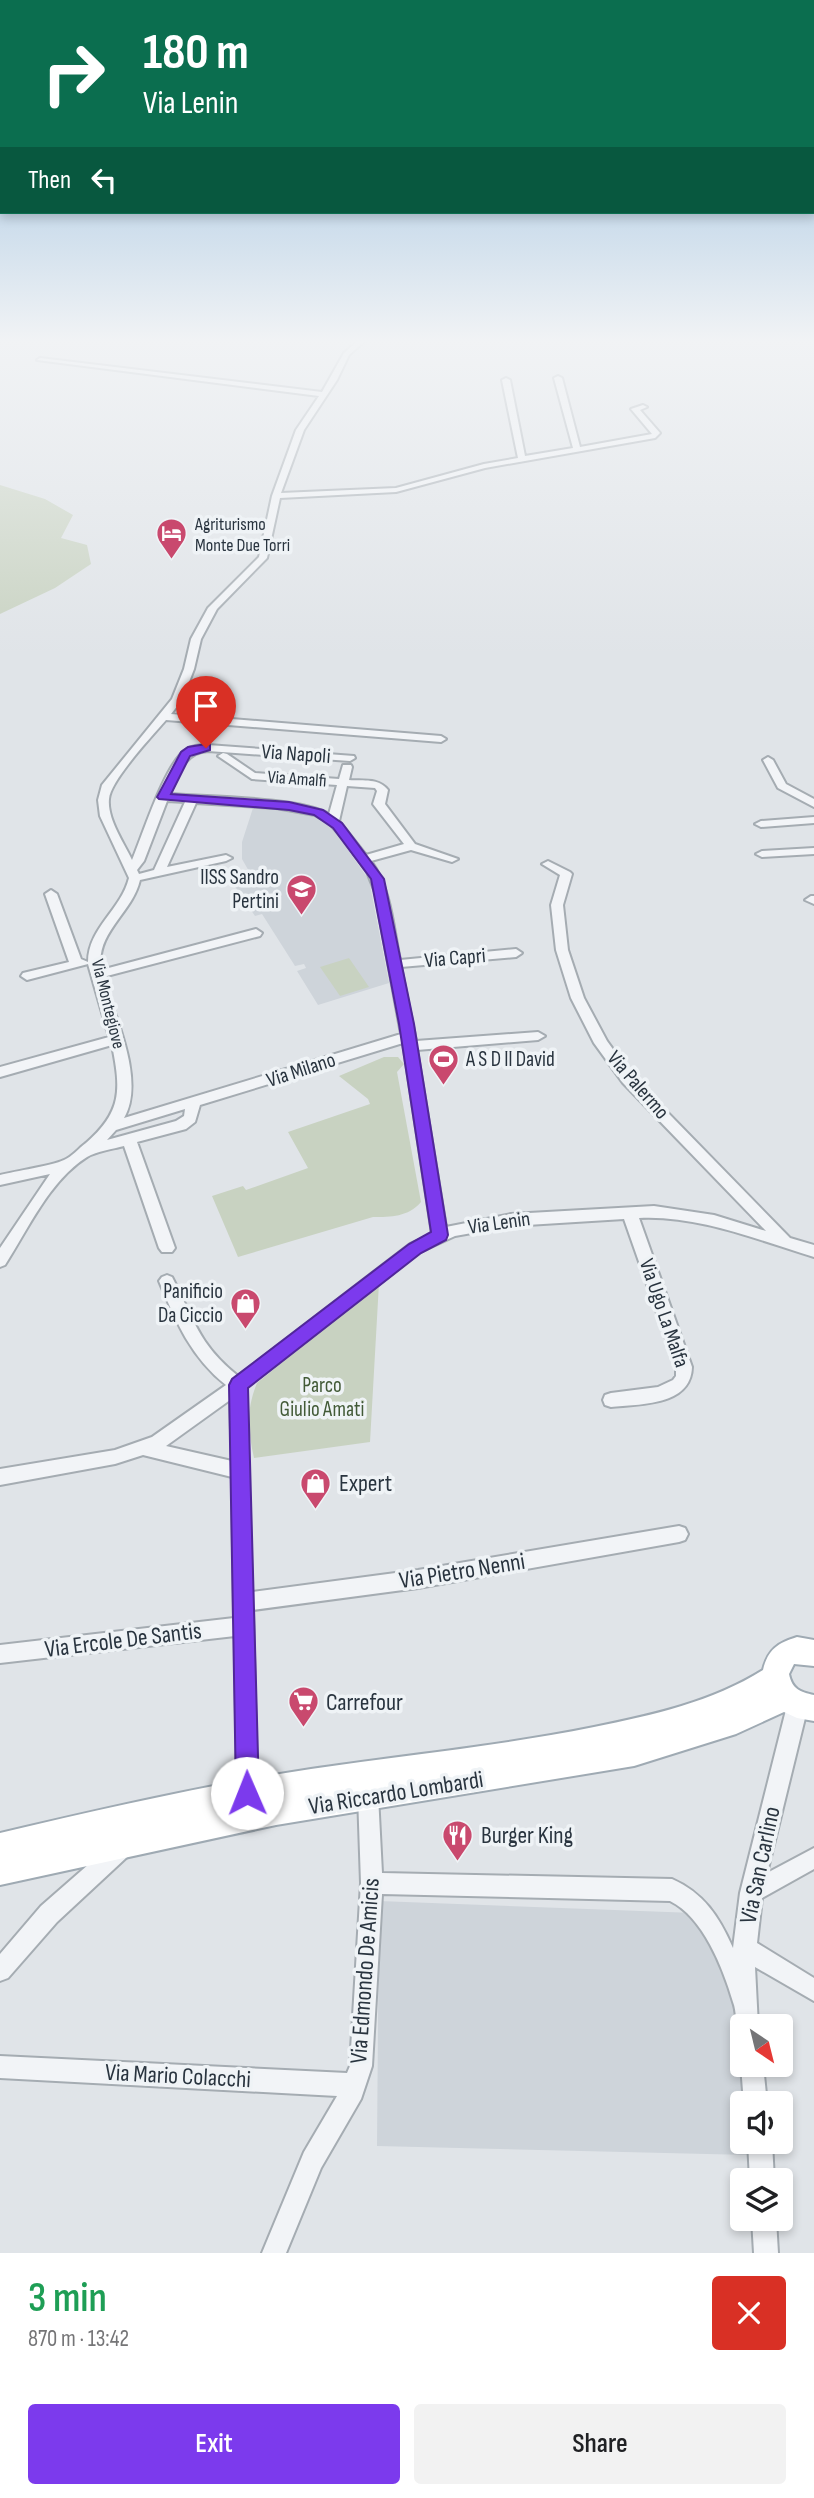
<!DOCTYPE html>
<meta charset="utf-8">
<style>
:root{--surface:#fff;--page:#f2f2f2;--text:#202124;--muted:#757577;--accent:#7c3aed}
body{margin:0;font-family:"Sofia Sans Condensed",sans-serif;background:var(--page);color:var(--text);height:100vh;display:flex;flex-direction:column;font-size:26px;white-space:nowrap}
*{box-sizing:border-box;margin:0}
p{font-size:23px;color:var(--muted)}
.icon{flex:none;width:38px;height:38px;fill:none;stroke:currentColor;stroke-width:2;stroke-linecap:round;stroke-linejoin:round}
.map{position:relative;height:2253px;overflow:hidden}
.details{display:flex;flex-direction:column;background:var(--surface);flex:1}
.details>*{flex:none}
.top-card{position:absolute;left:0px;top:0px;width:816px;height:214px;box-shadow:0 4px 10px #0003;background:#0b6e4f;color:#fff;overflow:hidden}
.needle{width:46px;rotate:145deg}
.controls{position:absolute;left:730px;top:2014px;display:grid;gap:14px}
.controls a{display:grid;place-items:center;width:63px;height:63px;border-radius:7px;background:var(--surface);box-shadow:0 4px 10px #0003;font-size:35px}
.pin{position:absolute;display:grid;place-items:center;width:60px;height:60px;color:#fff;margin:-72px -30px;border-radius:50% 50% 50% 0;rotate:-45deg;box-shadow:0 0 7px #0007}
.pin .icon{rotate:45deg}
.me{position:absolute;width:77px;margin:-38px;rotate:359deg;stroke-linejoin:round;filter:drop-shadow(0 0 5px #0008)}
.turn{display:flex;align-items:center;gap:24px;height:147px;padding:0 28px;font-size:32px}
.turn .icon{width:91px;height:91px;stroke-width:2.5}
.turn b{display:block;font-size:49px;line-height:60px}
.then{display:flex;align-items:center;height:66px;padding:0 28px;background:#0003;gap:14px;font-size:26px}
.round{display:grid;place-items:center;flex:none;width:74px;height:74px;border-radius:7px;background:var(--page)}
.head{display:flex;align-items:center;justify-content:space-between;height:119px;padding:0 28px}
h1{font-size:42px;font-weight:600;line-height:52px;color:#1e9e55}
.cta{display:flex;gap:14px;margin-top:auto;padding:14px 28px}
.cta a{flex:1;height:80px;border-radius:7px;background:var(--accent);color:#fff;font-size:28px;font-weight:600;line-height:80px;text-align:center}
.cta a+a{background:var(--page);color:var(--text)}
.map>svg:first-child{display:block}
.built{fill:#ced4da}
.green{fill:#c8d2c1}
.lines{fill:none;stroke-linecap:round;stroke-linejoin:round}
.minor-casing{stroke:#a5acb2;stroke-width:4}
.major-casing{stroke:#9faab3;stroke-width:4}
.minor{fill:#f2f4f7;fill-rule:evenodd}
.major{fill:#fff;fill-rule:evenodd}
.route{fill:#7c3aed;stroke:#51269a;stroke-width:2}
.labels{text-anchor:middle;dominant-baseline:central;stroke-width:7;stroke-linejoin:round;paint-order:stroke}
.far-poi-label{font-size:18px;fill:#29343f;stroke:#eff3f6;text-anchor:start}
.far-street-label{font-size:18px;fill:#29343f;stroke:#eff3f6}
.street-label{font-size:21px;fill:#29343f;stroke:#eff3f6}
.poi-label{font-size:21px;fill:#29343f;stroke:#eff3f6;text-anchor:end}
.park-label{font-size:21px;fill:#425a37;stroke:#eff3f6}
.near-poi-label{font-size:24px;fill:#29343f;stroke:#eff3f6;text-anchor:start}
.near-street-label{font-size:24px;fill:#29343f;stroke:#eff3f6}
</style>
<div class="map">
<svg width="814" height="2253" viewBox="0 0 814 2253">
<rect width="100%" height="100%" fill="#e0e4e8"/>
<path class="built" d="M253,808L299,812L314,816L326,823L337,834L369,880L389,983L318,1005L297,971L306,968L304,964L295,966L262,914L255,916L234,885L254,880L242,859V842Z
M379,1901L694,1913L739,2007L745,2103L742,2104V2142H748L749,2155L377,2146Z"/>
<path class="green" d="M0,485L45,499L73,515L61,538L87,545L91,564L55,588L0,614Z
M349,958L369,987L340,996L320,967Z
M384,1057H398L404,1064L397,1072L421,1202C408,1217 391,1217 373,1217L238,1257L212,1196L243,1186L246,1190L308,1168L288,1132L370,1104L368,1099L339,1076Z
M379,1283L370,1442L254,1458C248,1430 246,1410 257,1383Z"/>
<g class="lines">
<defs>
<path id="minor" d="M359,340H366L349,355L337,380L304,430L281,493L396,488L484,464L518,458L502,380L506,378L510,380L525,456L573,448L554,378L558,376L562,378L580,447L652,434L631,409L643,405L647,407L640,410L660,433L655,438L485,468L396,492L280,498L267,558L217,609L201,639L194,669L182,700L171,714L441,736L446,739L441,742L166,720C152,736 110,781 109,799C107,819 124,843 132,860C142,837 166,760 187,749C193,745 201,745 208,745L354,756L355,758L350,761L208,751C184,752 178,775 170,794C206,797 301,797 329,814L337,785L252,779L218,756L223,753L227,754L255,773L339,779L343,765H351L352,767L349,780C364,781 379,778 388,790L385,804L415,844L458,859L452,862L411,850L371,861C391,889 393,926 400,960L516,949L522,953L516,957L401,967L416,1041L538,1032L545,1036L538,1040L417,1050L446,1227L511,1214L654,1206L714,1215L766,1231L623,1083L594,1043L571,998L556,950L551,905L560,875L542,864L548,861L570,872L572,874L563,905L568,950L584,998L607,1041L633,1077L790,1238L814,1245V1257C758,1240 698,1215 639,1218L692,1367C691,1406 640,1404 611,1407L605,1405L603,1400L605,1395L611,1393L658,1387L673,1380L676,1376V1367L624,1219L511,1226L455,1236L420,1252L246,1388L252,1592L418,1570L679,1526L685,1528L688,1534L685,1540L679,1542L418,1588L253,1610L257,1793L254,1800L247,1803L240,1800L237,1793L235,1636L0,1663V1645L234,1618L232,1477L143,1455L115,1464L0,1485V1469L115,1450L152,1437L226,1385C191,1357 176,1322 159,1281L162,1277L167,1275L172,1277C194,1319 198,1344 238,1376L410,1244L432,1234L403,1043L200,1105L195,1122L186,1129L137,1142L175,1248L172,1252H162L159,1248L124,1146C113,1149 97,1151 87,1157C50,1180 28,1229 5,1265L0,1267V1248L50,1174L0,1185V1175C15,1171 52,1166 64,1160C72,1157 79,1148 86,1143C122,1112 121,1090 112,1045L0,1077V1067L109,1037L88,964L27,980L21,976L23,973L69,962L45,894L51,890L57,894L81,959L88,962C88,928 121,910 129,878L100,816L98,800L102,785L172,699L184,669L191,639L208,608L259,557L272,496L296,430L319,396L37,360L40,358L322,392L344,353ZM347,786L375,788L377,791L373,804L404,844L366,855L339,821ZM167,801L185,802L154,870L139,874L137,870L144,861ZM196,803L276,808L315,815L329,823L344,840L367,872L375,892L401,1034L124,1118C146,1080 114,1015 103,977L260,936L262,933L256,929L101,970C95,932 132,914 140,880L226,861L232,858L226,855L167,867ZM185,1109L184,1116L176,1121L107,1140L116,1130ZM230,1400L232,1461L166,1446Z
M768,757L773,760L786,784L814,799V807L778,788L763,760Z
M814,817V823L761,827L755,824L761,821Z
M814,848V854L762,857L756,854L762,851Z
M811,896H814V904L805,900Z
M797,1696L804,1699L807,1706L805,1718L767,1873L814,1848V1869L762,1898L757,1943L814,1978V2001L755,1967L758,2026H742V2035L739,2034C735,2023 737,2012 733,2002C723,1968 703,1917 670,1901L382,1894L372,2066L361,2099L321,2168L286,2253H262L304,2152L337,2096L0,2078V2056L347,2073L350,2066L361,1883L358,1795L361,1788L368,1785L375,1788L378,1795L382,1873L672,1879C704,1893 719,1917 733,1948L740,1893L787,1706L790,1699Z
M120,1840L127,1843L130,1850L127,1857L57,1922L8,1978L0,1981V1954L41,1906L113,1843Z
M742,2062V2065H763L767,2104H744L741,2065Z
M748,2142H772L774,2180H750Z
M752,2219H776L778,2253H754Z"/>
<path id="major" d="M797,1637L814,1640V1666L794,1664L789,1674C792,1689 800,1692 814,1695V1721L797,1718L784,1712L736,1734L634,1766L276,1825L0,1885V1833C103,1809 206,1785 311,1769C405,1755 500,1746 594,1727C653,1715 712,1702 763,1670C768,1649 778,1643 797,1637Z"/>
</defs>
<use href="#minor" class="minor-casing"/>
<use href="#major" class="major-casing"/>
<use href="#minor" class="minor"/>
<use href="#major" class="major"/>
</g>
<linearGradient id="sky" x2="0" y2="1"><stop stop-color="#89b5db"/><stop offset="0.52" stop-color="#f1f3f5"/><stop offset="1" stop-color="#f1f3f5" stop-opacity="0"/></linearGradient>
<rect width="814" height="656" fill="url(#sky)"/>
<path class="route" d="M206,744L210,745V750L190,756L171,794L289,802L323,810L342,823L384,879L414,1024L448,1235L446,1240L421,1253L248,1388L259,1793L255,1802L247,1805L239,1802L236,1793L229,1385L232,1379L409,1244L431,1232L399,1024L371,879L333,828L314,815L289,810L159,799L157,797L181,752L188,747Z"/>
<defs>
<symbol id="hotel-pin" viewBox="-11 -11 22 30"><path d="M0 17L-7.5 6A9.5 9.5 0 1 1 7.5 6Z" fill="#c9496e" stroke="#eff3f6"/><path d="M-6-4.5h1.5V1H6V5H4.5V3h-9V5H-6ZM-4 0a1.8 1.8 0 1 1 3.6 0ZM.5 0V-2.5h3Q6-2.5 6 0Z" fill="#fff"/></symbol>
<symbol id="school-pin" viewBox="-11 -11 22 30"><path d="M0 17L-7.5 6A9.5 9.5 0 1 1 7.5 6Z" fill="#c9496e" stroke="#eff3f6"/><path d="M0-5L7-2L0 1L-7-2ZM-4 1L0 2.5L4 1V4Q0 6-4 4Z" fill="#fff"/></symbol>
<symbol id="stadium-pin" viewBox="-11 -11 22 30"><path d="M0 17L-7.5 6A9.5 9.5 0 1 1 7.5 6Z" fill="#c9496e" stroke="#eff3f6"/><path d="M0-5a6.5 5 0 1 0 0 10a6.5 5 0 1 0 0-10ZM-3.5-1.8h7v3.6h-7Z" fill="#fff"/></symbol>
<symbol id="shop-pin" viewBox="-11 -11 22 30"><path d="M0 17L-7.5 6A9.5 9.5 0 1 1 7.5 6Z" fill="#c9496e" stroke="#eff3f6"/><path d="M-5-2.5h2.3a2.7 3.5 0 0 1 5.4 0H5L5.5 6h-11ZM-1.5-2.5h3a1.5 2.3 0 0 0-3 0Z" fill="#fff"/></symbol>
<symbol id="supermarket-pin" viewBox="-11 -11 22 30"><path d="M0 17L-7.5 6A9.5 9.5 0 1 1 7.5 6Z" fill="#c9496e" stroke="#eff3f6"/><path d="M-6-5.5h2.5l.6 2H6L4.5 2H-2.5L-4.4-4H-6ZM-1.5 3.2a1.3 1.3 0 1 0 .1 0ZM3 3.2a1.3 1.3 0 1 0 .1 0Z" fill="#fff"/></symbol>
<symbol id="restaurant-pin" viewBox="-11 -11 22 30"><path d="M0 17L-7.5 6A9.5 9.5 0 1 1 7.5 6Z" fill="#c9496e" stroke="#eff3f6"/><path d="M-5-6h1v4h1v-4h1v4h1v-4h1v5L-1.5 .5V6h-2V.5L-5-1ZM5-6V6H3V1.5H1.5Q1.5-4 5-6Z" fill="#fff"/></symbol>
</defs>
<g fill-rule="evenodd">
<use href="#hotel-pin" x="154" y="516" width="35" height="47"/>
<use href="#school-pin" x="284" y="872" width="35" height="47"/>
<use href="#stadium-pin" x="426" y="1042" width="35" height="47"/>
<use href="#shop-pin" x="228" y="1286" width="35" height="47"/>
<use href="#shop-pin" x="298" y="1466" width="35" height="47"/>
<use href="#supermarket-pin" x="286" y="1684" width="35" height="47"/>
<use href="#restaurant-pin" x="440" y="1818" width="35" height="47"/>
</g>
<g class="labels">
<g class="far-poi-label">
<text x="195" y="524">Agriturismo<tspan x="195" dy="21">Monte Due Torri</tspan></text>
</g>
<g class="far-street-label">
<text transform="translate(297 779) rotate(4)">Via Amalfi</text>
<text transform="translate(108 1004) rotate(76)">Via Montegiove</text>
</g>
<g class="street-label">
<text transform="translate(296 754) rotate(4)">Via Napoli</text>
<text transform="translate(455 958) rotate(-5)">Via Capri</text>
<text transform="translate(301 1070) rotate(-18)">Via Milano</text>
<text transform="translate(638 1085) rotate(49)">Via Palermo</text>
<text transform="translate(499 1223) rotate(-8)">Via Lenin</text>
<text transform="translate(664 1313) rotate(71)">Via Ugo La Malfa</text>
</g>
<g class="poi-label">
<text x="279" y="877">IISS Sandro<tspan x="279" dy="24">Pertini</tspan></text>
<text x="466" y="1059" text-anchor="start">A S D Il David</text>
<text x="223" y="1291">Panificio<tspan x="223" dy="24">Da Ciccio</tspan></text>
</g>
<g class="park-label">
<text x="322" y="1385">Parco<tspan x="322" dy="24">Giulio Amati</tspan></text>
</g>
<g class="near-poi-label">
<text x="339" y="1483">Expert</text>
<text x="326" y="1702">Carrefour</text>
<text x="481" y="1835">Burger King</text>
</g>
<g class="near-street-label">
<text transform="translate(462 1571) rotate(-9)">Via Pietro Nenni</text>
<text transform="translate(123 1640) rotate(-7)">Via Ercole De Santis</text>
<text transform="translate(396 1793) rotate(-9)">Via Riccardo Lombardi</text>
<text transform="translate(760 1865) rotate(-78)">Via San Carlino</text>
<text transform="translate(365 1971) rotate(-86)">Via Edmondo De Amicis</text>
<text transform="translate(178 2076) rotate(3)">Via Mario Colacchi</text>
</g>
</g>
</svg>
<div class="controls">
<a><svg class="needle" viewBox="-14 -14 28 28"><path d="M0-13l5 13h-10z" fill="#e53935"/><path d="M0 13l5-13h-10z" fill="#757577"/></svg></a>
<a><svg class="icon" aria-label="sound" viewBox="0 0 24 24"><path d="M4 9h4l5-4v14l-5-4H4zM17 9q2 3 0 6"/></svg></a>
<a><svg class="icon" aria-label="layers" viewBox="0 0 24 24"><path d="M12 4l9 5-9 5-9-5zM3 14l9 5 9-5"/></svg></a>
</div>
<div class="pin" style="left:206px;top:748px;background:#d93025"><svg class="icon" aria-label="arrive" viewBox="0 0 24 24"><path d="M6 21V4h12l-3 4 3 4H6"/></svg></div>
<svg class="me" style="left:247px;top:1793px" viewBox="-20 -20 40 40"><circle r="19" fill="#fff"/><path d="M0-13L10 11 0 6-10 11z" fill="#7c3aed"/></svg>
<div class="top-card">
<div class="turn"><svg class="icon" aria-label="right" viewBox="0 0 24 24"><path d="M7 20v-9h11M14 6l5 5-5 5"/></svg><div><b>180 m</b>Via Lenin</div></div>
<div class="then">Then<svg class="icon" aria-label="left" viewBox="0 0 24 24"><path d="M17 20v-9H6M10 6l-5 5 5 5"/></svg></div>
</div>
</div>
<section class="details">
<div class="head"><div><h1>3 min</h1><p>870 m · 13:42</p></div><a class="round" style="background:#d93025;color:#fff"><svg class="icon" aria-label="close" viewBox="0 0 24 24"><path d="M6 6l12 12M18 6L6 18"/></svg></a></div>
<div class="cta"><a>Exit</a><a>Share</a></div>
</section>
